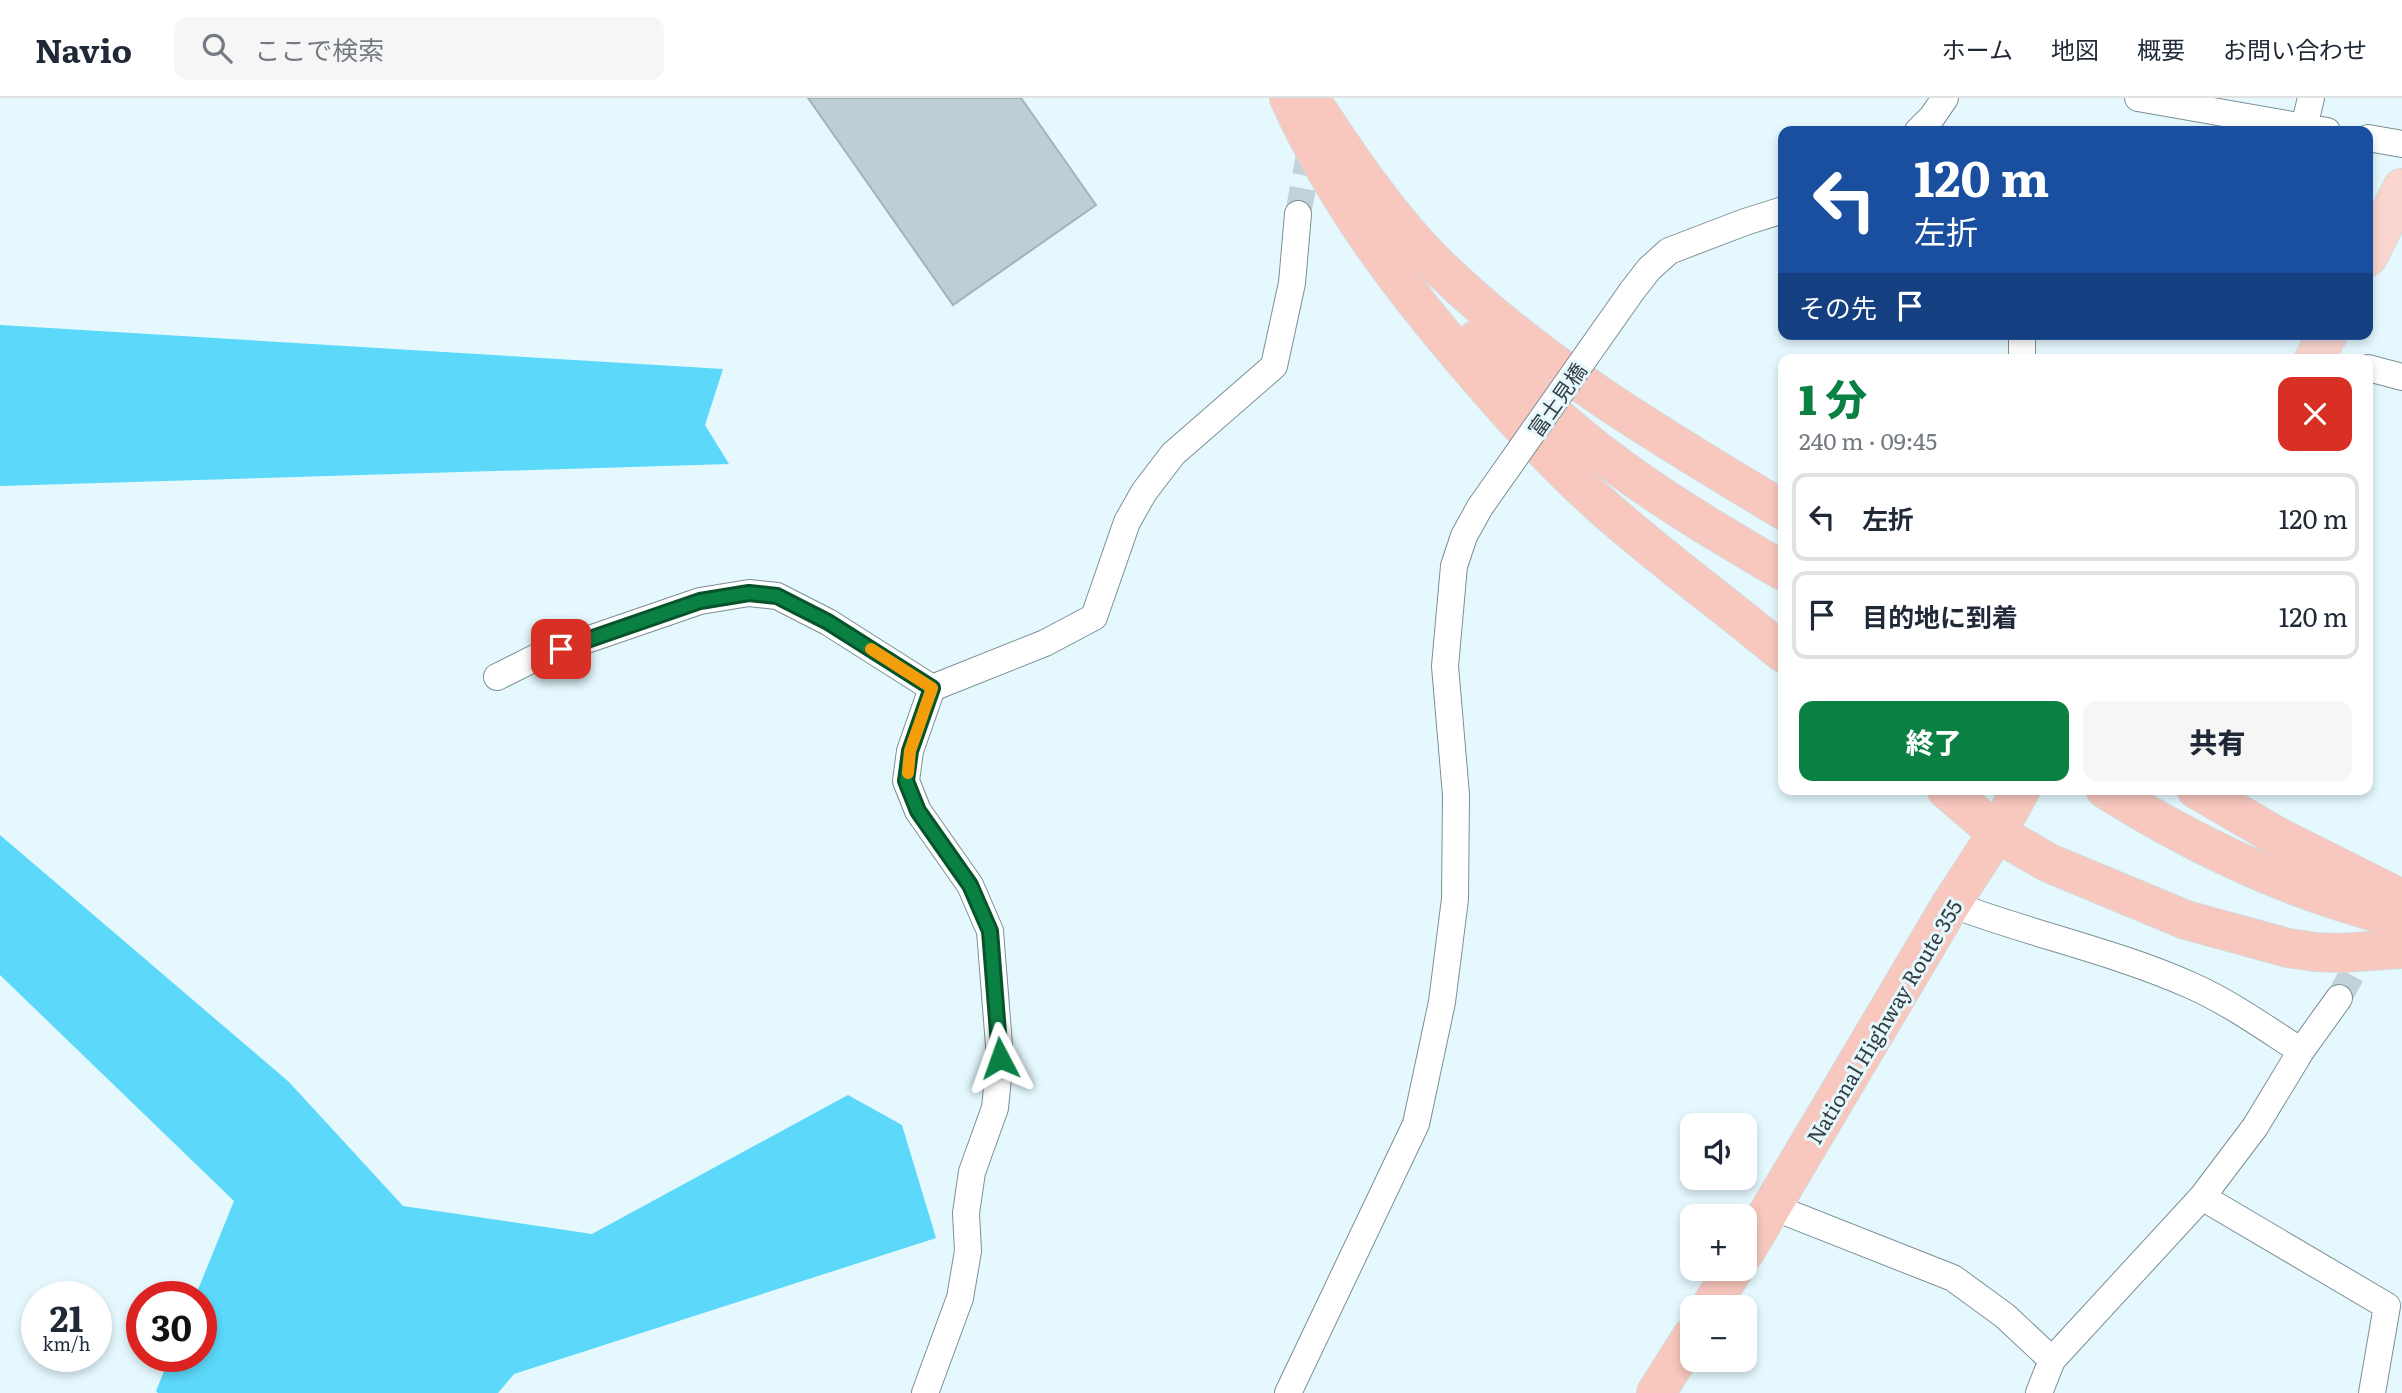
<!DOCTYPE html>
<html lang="ja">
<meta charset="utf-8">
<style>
:root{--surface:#fff;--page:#f6f6f7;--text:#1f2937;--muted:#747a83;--line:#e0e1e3;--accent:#0b8043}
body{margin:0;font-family:Literata,"Noto Sans JP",serif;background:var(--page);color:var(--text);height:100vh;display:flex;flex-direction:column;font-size:26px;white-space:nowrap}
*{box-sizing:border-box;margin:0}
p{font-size:23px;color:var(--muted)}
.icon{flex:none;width:38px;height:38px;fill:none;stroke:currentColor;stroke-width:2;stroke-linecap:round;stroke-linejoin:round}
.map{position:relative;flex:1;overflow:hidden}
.drawer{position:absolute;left:1778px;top:256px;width:595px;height:441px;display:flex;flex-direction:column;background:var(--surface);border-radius:14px;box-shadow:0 4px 10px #0003}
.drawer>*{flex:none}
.top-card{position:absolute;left:1778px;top:28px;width:595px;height:214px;border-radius:14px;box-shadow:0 4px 10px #0003;background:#1a4fa0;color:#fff;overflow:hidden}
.fabs{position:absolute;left:1680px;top:1015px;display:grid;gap:14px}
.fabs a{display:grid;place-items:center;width:77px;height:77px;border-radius:14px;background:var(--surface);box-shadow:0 4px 10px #0003;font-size:35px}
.speed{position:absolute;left:21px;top:1183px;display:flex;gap:14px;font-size:35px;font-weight:700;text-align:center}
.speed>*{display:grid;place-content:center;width:91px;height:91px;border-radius:50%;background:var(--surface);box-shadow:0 4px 10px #0003;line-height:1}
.speed small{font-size:18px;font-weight:400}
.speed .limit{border:10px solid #d22;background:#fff;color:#111}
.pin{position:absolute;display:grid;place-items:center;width:60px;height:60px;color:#fff;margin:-30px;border-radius:14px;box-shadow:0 4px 10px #0006}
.me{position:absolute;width:77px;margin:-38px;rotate:356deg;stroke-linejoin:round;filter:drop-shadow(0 0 5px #0008)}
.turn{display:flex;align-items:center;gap:24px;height:147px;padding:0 21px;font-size:32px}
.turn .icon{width:91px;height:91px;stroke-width:2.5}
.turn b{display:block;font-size:49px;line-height:60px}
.then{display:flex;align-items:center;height:66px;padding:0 21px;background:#0003;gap:14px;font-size:26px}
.round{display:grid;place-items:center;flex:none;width:74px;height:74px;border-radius:14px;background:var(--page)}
.headline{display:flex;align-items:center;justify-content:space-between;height:119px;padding:0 21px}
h1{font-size:42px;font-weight:800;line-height:52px;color:var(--accent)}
.primary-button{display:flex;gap:14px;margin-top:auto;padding:14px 21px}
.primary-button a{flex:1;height:80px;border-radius:14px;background:var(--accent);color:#fff;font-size:28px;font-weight:800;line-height:80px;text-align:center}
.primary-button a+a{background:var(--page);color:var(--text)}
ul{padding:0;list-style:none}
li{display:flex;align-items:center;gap:21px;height:88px;margin:0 14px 10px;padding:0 7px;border:4px solid var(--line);border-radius:14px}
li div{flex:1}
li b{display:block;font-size:26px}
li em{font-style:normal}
header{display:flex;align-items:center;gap:42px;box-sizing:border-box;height:98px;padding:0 35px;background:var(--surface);border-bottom:2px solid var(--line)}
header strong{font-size:33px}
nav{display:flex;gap:38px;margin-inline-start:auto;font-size:24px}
.search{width:490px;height:63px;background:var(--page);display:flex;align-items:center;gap:18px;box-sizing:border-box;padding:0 24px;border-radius:14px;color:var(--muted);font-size:26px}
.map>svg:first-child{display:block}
.forest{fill:#5bd8fa}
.building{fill:#bccfd5;stroke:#a2b4ba;stroke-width:2}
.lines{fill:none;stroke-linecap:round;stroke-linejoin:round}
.minor-tunnel{stroke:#c1d3d8;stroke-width:26;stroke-dasharray:26 13;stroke-linecap:butt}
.minor-casing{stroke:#7d8f95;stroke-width:28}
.primary-casing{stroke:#d7d8d9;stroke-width:40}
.trunk-casing{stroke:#d7d8d9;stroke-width:40}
.minor{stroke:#fff;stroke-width:26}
.primary{stroke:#fad5ce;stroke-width:38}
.trunk{stroke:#f8c7be;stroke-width:38}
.minor-bridge-casing{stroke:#7d8f95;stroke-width:28;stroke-linecap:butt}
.minor-bridge{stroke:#fff;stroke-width:26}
.route-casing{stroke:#07532c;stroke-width:18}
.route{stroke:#0b8043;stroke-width:12}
.slow{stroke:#f59e0b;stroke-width:12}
.labels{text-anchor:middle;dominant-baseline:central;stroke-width:6;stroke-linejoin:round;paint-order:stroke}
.street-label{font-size:21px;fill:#363e40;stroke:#e4f8fe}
</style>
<header>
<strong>Navio</strong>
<div class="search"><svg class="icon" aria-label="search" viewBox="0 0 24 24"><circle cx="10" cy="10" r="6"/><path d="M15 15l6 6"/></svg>ここで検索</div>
<nav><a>ホーム</a><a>地図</a><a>概要</a><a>お問い合わせ</a></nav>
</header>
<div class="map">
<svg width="2402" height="1295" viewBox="0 0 2402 1295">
<rect width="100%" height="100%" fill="#e4f8fe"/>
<path class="forest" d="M0,227L723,271L705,327L729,366L0,388Z
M0,737L289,984L403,1108L592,1136L848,997L902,1027L936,1140L514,1276L498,1295H158L156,1293L170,1258H201V1199H195L234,1103L0,877Z"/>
<path class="building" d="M808,0H1021L1096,107L953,207Z"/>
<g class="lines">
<path class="minor-tunnel" d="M1298,116L1312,42
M2339,900L2370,843"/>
<defs>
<path id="minor" d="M2138,0L2327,33
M2304,29L2311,0
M1918,33L1932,19L1945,0
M2368,40L2402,46
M1632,193L1649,171L1669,153L1745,124L1783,112
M2022,261V236
M2368,270L2402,279
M497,579L537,559L700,503L749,495L777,498L828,524L932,590
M1951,806C2030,836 2113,853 2190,887C2229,904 2265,930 2301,953
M2202,1099L2255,1029L2301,953L2339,900
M1773,1109L1953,1180L2005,1218L2052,1262L2202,1099L2387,1208L2372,1295
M925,1295L960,1200L968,1153L966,1115L972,1074L995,1010L1000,960L990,833L970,787L918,713L906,683L910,653L932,590L1045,545L1094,519L1127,424L1144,394L1173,356L1274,268L1292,185L1298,116
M1288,1295L1416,1026L1442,904L1455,801L1456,697L1445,568L1454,468L1464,438L1480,409
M2039,1295L2052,1262"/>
<path id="primary" d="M2368,159L2402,90
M2314,261L2328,236"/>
<path id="trunk" d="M1289,0C1336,104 1399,187 1473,273C1513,320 1555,366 1601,407C1659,459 1723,505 1783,555
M1319,14C1352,65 1396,128 1440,170C1541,268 1663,340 1783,412
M1476,242C1515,281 1555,320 1599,354C1657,399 1720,436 1783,473
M1946,691L1997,735L2049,765L2186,822L2288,850L2316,854L2340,855L2402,851
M2105,691C2175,735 2252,774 2330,800C2354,808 2378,815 2402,822
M2196,691L2280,740L2402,801
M1745,1154L1951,806L1997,735L2021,691
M1710,1209L1734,1171
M1656,1295L1692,1238"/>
</defs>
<use href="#minor" class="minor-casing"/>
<use href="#primary" class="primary-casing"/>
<use href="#trunk" class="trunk-casing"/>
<use href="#minor" class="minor"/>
<use href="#primary" class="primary"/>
<use href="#trunk" class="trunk"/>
<defs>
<path id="minor-bridge" d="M1480,409L1632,193"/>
</defs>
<use href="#minor-bridge" class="minor-bridge-casing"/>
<use href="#minor-bridge" class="minor-bridge"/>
</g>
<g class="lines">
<defs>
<path id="route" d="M561,551L700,503L749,495L777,498L828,524L932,590L910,653L906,683L918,713L970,787L990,833L1000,960"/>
</defs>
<use href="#route" class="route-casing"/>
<use href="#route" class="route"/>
<path class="slow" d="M871,551L932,590L910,653L908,675"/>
</g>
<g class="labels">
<g class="street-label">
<text transform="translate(1556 301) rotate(-55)">富士見橋</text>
<text transform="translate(1883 923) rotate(-59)">National Highway Route 355</text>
</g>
</g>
</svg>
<div class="fabs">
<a><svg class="icon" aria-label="sound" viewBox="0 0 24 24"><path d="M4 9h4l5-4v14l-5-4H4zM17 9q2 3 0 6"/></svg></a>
<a>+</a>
<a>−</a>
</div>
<div class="speed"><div>21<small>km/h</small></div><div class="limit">30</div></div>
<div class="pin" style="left:561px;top:551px;background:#d93025"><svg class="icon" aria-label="arrive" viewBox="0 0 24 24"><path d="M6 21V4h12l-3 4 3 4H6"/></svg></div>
<svg class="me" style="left:1000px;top:960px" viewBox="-20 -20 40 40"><path d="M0-17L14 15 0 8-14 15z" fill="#0b8043" stroke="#fff" stroke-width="4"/></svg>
<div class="top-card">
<div class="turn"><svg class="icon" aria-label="left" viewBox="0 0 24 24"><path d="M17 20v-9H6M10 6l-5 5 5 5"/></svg><div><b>120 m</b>左折</div></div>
<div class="then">その先<svg class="icon" aria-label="arrive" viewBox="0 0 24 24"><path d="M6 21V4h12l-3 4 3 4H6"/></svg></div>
</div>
<section class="drawer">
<div class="headline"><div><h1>1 分</h1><p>240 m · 09:45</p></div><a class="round" style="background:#d93025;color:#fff"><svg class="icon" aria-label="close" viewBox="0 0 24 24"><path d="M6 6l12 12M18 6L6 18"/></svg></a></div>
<ul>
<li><svg class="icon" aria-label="left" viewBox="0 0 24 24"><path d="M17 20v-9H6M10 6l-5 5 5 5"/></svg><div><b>左折</b></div><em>120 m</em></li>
<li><svg class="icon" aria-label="arrive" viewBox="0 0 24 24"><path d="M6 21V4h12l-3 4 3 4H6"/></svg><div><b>目的地に到着</b></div><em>120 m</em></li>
</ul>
<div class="primary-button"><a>終了</a><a>共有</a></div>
</section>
</div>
